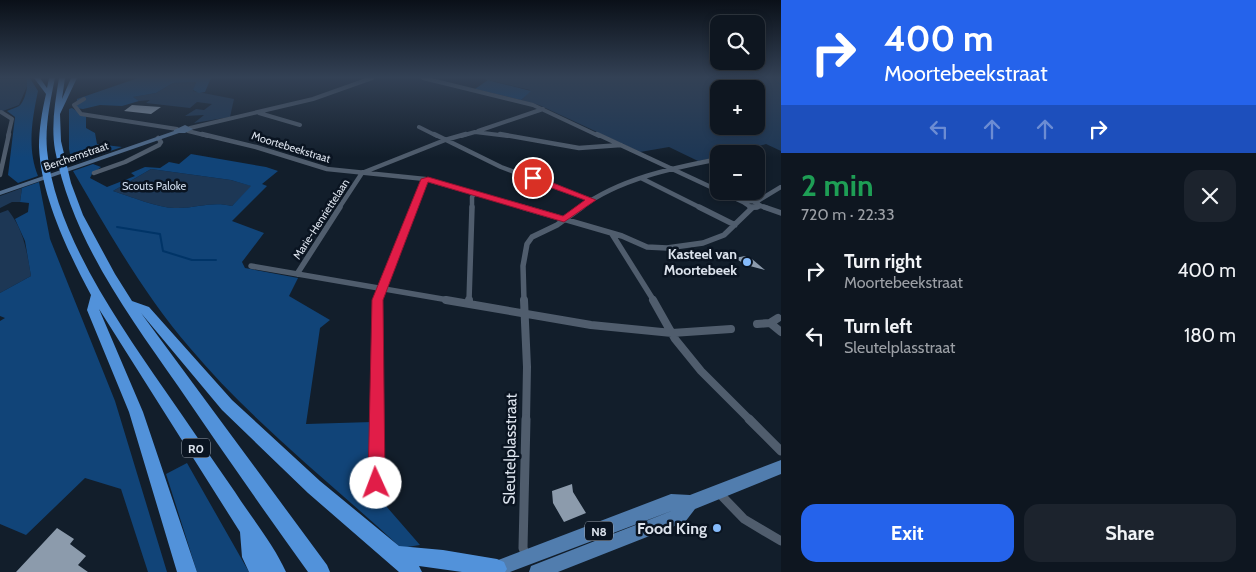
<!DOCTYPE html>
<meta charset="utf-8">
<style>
:root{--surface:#0e1620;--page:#1c232d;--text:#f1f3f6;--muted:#9b9fa5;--line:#2e353e;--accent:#2563eb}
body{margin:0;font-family:Cabin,sans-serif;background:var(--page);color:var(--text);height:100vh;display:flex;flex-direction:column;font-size:19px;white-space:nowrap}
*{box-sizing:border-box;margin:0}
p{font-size:16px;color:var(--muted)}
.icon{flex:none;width:28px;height:28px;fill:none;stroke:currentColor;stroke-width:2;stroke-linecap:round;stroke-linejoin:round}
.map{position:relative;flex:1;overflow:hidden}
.panel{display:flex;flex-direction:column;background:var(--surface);width:475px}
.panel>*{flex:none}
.banner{background:#2563eb;color:#fff;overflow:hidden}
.tools{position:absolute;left:710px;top:15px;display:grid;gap:10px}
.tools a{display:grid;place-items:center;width:55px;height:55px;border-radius:10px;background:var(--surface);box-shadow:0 2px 8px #0003,0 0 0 1px var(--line);font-size:25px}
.pin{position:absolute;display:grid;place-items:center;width:42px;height:42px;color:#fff;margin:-21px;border:2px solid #fff;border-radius:50%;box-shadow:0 1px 5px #0007}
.me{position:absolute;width:55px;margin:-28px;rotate:358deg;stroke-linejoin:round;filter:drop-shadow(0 0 4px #0008)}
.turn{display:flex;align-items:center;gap:18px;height:105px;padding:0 20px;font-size:22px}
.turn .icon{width:65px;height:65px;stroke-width:2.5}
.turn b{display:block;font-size:35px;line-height:42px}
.lanes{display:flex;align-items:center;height:48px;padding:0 20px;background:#0003;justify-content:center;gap:25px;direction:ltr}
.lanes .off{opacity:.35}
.round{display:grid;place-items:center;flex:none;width:52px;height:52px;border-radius:15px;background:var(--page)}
.summary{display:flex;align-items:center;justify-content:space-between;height:85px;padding:0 20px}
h1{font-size:30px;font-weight:800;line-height:38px;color:#1e9e55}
.primary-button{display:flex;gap:10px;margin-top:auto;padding:10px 20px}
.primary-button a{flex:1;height:58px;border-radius:15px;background:var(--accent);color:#fff;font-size:20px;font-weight:800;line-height:58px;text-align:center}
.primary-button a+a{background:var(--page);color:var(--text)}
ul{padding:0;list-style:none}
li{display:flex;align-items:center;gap:15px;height:65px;padding:0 20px}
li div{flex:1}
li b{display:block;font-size:19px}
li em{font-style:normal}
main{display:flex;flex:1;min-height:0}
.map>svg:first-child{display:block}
.green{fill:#1d3755;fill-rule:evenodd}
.forest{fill:#114478;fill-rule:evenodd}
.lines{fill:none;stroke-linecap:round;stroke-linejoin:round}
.stream-far1{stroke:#003467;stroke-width:1}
.stream{stroke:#003467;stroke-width:2}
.building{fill:#8c9bac}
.street-far4{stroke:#505d6d;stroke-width:4}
.street-far3{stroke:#505d6d;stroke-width:4.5}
.street-far2{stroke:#505d6d;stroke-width:5.5}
.street-far1{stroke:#505d6d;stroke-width:8}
.street{stroke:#505d6d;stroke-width:9}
.secondary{fill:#516d8e;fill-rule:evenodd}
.primary{fill:#517dae;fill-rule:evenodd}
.highway{fill:#5292da;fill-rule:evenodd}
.route{fill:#e11d48;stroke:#92132f}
.poi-dot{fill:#85bbfb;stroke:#0a1421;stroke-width:2}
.labels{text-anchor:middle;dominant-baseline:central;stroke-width:5;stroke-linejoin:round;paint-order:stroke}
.far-street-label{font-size:11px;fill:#dce3ed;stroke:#0a1421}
.far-park-label{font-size:11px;fill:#d2dff0;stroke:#0a1421}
.shield{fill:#0a1421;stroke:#9da5b0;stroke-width:1}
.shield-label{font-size:12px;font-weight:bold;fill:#dce3ed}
.poi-label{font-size:14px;font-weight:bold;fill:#dce3ed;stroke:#0a1421;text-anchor:end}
.near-street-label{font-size:16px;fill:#dce3ed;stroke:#0a1421}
.near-poi-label{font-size:16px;font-weight:bold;fill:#dce3ed;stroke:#0a1421;text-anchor:end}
</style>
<main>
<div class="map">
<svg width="781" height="572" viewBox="0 0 781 572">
<rect width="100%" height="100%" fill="#121e2b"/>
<path class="green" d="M26,78L28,84L19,105L0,112V79Z
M480,78H781V151L766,144L733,154H719V157L698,161L669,147L640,152L539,105L521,100L530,90ZM719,89H756V126H719Z
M196,82L193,91L234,99L230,117L194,123L204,115L185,116L196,109L204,110L212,104L197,102L190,108L146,103L150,100L139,101L132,97L156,93L173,83Z
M151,169L231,180L252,186L232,206C210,201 196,209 174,208C159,208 129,196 113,191Z
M22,188L20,202H12L0,208V196Z
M8,210C24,230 27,252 31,276L0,293V213Z"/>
<path class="forest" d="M26,78H30L38,91C32,120 27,148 38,176L18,183L8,175L15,117L7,111C11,109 16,108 19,106C25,101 29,85 26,78Z
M138,78H211L205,92L199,93L193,90L196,82L173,83L156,93L133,97L139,101L122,106L100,105L83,109L76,108L77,99Z
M488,80L531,91L521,100L475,89Z
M72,108L86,117V128L95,133L97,144L122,147L72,164L69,149V109Z
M191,154L266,167L278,171L262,184L267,186L232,221L264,233L242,262L245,268L298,278L289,296L330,320L320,328L306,424L372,422V451L359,485L379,507L386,506L420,545L401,548C330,482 252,422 190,348C144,295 108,231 73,171L93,164L101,167L92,174L90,178L107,187L135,176L131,173L145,167L160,168L169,162L179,164ZM151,169L231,180L251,186L232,206C210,201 196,209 174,208C159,208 129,196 113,191Z
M39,182L50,239L115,401L167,572H148L121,489L85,478L26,535L0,524V321L5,318L0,316V293L31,276L25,241L15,219L28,212L29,203L20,202L22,188Z
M187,463L249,572H197L166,474Z"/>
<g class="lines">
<path class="stream-far1" d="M772,78L781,85"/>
<path class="stream" d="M117,227L160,234L163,251L192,260H216"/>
</g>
<path class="building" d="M132,105L146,106L161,107L151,114L124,111Z
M745,256L752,259L765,270L746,265L735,258Z
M572,484L573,492L586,513L564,522L553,503L552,491Z
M57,528L74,539L70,544L86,556L78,565L88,572H16Z"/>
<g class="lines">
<path class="street-far4" d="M423,78L533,105L599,136
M84,99L74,105L81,114L177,129
M1,112L12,119L8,136
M259,113L300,125
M419,127L437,136
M190,128L313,99L372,78
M188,131L208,136
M478,131L543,109
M461,136L475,132L508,136"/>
<path class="street-far3" d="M202,134L256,147L327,169L425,179L526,208
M434,134L501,167L591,200
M500,134L579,148L621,145
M597,134L743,202
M738,154L755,149
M94,173L125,162L159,145L161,142L158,138
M0,175L9,134
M641,178L701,208
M753,201L761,206L752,208L743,202Z
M756,202L781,187
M761,206L767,208
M339,208L362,173L445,140L466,134
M414,208L425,179
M472,208V197L475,193
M580,208C619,179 672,168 719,159"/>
<path class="street-far2" d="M522,207L622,236L647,247L667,248L703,243L724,235L752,208
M699,207L735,225
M750,207H757
M764,207L781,213
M612,234L654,301
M251,266L454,301
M297,274L340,207
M378,301L414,207
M469,301L472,207
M524,301L523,266L527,244L532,237L557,225L582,207"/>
<path class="street-far1" d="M446,300L591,325L672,333L731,329
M524,300L527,367L526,420
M653,300L675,339L701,371L750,420
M469,304V300
M770,323L778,318
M757,324L770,323L781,332
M376,420L378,300"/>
<path class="street" d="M376,419L377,499
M526,419L523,548L527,558
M749,419L781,451
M718,492L744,519L781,541"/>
<path class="secondary" d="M185,125L193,129L185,133H179L0,195V191L174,131V130Z"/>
<path class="primary" d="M781,460V474L695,509L685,522L558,572H529L531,566L674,510L510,572H480L482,566L488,564L671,494L690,495Z"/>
<path class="highway" d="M34,78H40L47,88L49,78H55C50,102 45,126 47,150C55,233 118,322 164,389C188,423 211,458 235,492C251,517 274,545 286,572H249L242,557L240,532L99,309L143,412L197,572H177L129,412L87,310L91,295C68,252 41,196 39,147C39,129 42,111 46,94Z
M59,78H65L62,99L71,78H77L60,114L61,141L71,183L83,215L115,274L132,301L149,307L232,400L320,481L399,546L443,550L497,559L504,562L507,569L505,572H462L419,566L422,572H399L308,493L222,410L141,313L327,565L330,572H308C264,511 221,449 178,386C127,313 72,239 55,150C51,126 55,102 59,78Z"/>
</g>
<linearGradient id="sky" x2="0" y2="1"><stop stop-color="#0a1018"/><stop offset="0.49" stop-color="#334155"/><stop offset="1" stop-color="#334155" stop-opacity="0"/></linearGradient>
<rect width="781" height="158" fill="url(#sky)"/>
<path class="route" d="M533,175L596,200L564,222L428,182L383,300L385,483L382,489L376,491L370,489L368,483L372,300L421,179L428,177L563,216L585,200L530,180L529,178Z"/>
<g class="poi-dot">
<circle cx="747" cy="262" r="5"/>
<circle cx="717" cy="528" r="5"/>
</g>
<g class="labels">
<g class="far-street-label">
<text transform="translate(291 147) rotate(17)">Moortebeekstraat</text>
<text transform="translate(76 156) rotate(-19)">Berchemstraat</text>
<text transform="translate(321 219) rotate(-57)">Marie-Henriettelaan</text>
</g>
<g class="far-park-label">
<text x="154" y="186">Scouts Paloke</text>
</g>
<g class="shield">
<rect x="182" y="438.5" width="28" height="19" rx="4"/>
<rect x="585" y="521.5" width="28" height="19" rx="4"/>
</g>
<g class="shield-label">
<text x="196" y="448">R0</text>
<text x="599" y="531">N8</text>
</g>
<g class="poi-label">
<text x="737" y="254">Kasteel van<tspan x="737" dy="16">Moortebeek</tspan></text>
</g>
<g class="near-street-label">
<text transform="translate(510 449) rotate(-89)">Sleutelplasstraat</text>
</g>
<g class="near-poi-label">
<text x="707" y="528">Food King</text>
</g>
</g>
</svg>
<div class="tools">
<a><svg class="icon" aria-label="search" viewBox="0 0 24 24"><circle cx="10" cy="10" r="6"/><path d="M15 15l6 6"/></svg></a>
<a>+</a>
<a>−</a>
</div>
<div class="pin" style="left:533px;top:178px;background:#d93025"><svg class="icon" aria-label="arrive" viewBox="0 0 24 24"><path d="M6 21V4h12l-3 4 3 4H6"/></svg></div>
<svg class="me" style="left:376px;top:483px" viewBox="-20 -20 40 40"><circle r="19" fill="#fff"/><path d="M0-13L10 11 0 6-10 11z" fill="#e11d48"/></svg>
</div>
<section class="panel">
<div class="banner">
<div class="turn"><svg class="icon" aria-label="right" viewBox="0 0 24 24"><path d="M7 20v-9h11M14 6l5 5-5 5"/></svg><div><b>400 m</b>Moortebeekstraat</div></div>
<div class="lanes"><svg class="icon off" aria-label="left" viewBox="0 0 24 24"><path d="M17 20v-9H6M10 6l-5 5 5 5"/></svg><svg class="icon off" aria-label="ahead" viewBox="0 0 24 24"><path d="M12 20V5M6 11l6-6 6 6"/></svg><svg class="icon off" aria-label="ahead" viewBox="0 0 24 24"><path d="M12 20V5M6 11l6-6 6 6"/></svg><svg class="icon" aria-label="right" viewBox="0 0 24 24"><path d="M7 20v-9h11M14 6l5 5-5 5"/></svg></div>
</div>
<div class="summary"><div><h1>2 min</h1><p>720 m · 22:33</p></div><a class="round"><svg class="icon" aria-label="close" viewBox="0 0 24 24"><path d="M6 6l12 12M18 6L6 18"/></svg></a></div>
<ul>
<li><svg class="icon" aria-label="right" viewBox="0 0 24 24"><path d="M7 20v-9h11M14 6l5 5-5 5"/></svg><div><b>Turn right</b><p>Moortebeekstraat</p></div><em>400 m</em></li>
<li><svg class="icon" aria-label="left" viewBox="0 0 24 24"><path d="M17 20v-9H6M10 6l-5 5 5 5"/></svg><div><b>Turn left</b><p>Sleutelplasstraat</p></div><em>180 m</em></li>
</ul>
<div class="primary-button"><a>Exit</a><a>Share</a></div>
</section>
</main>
